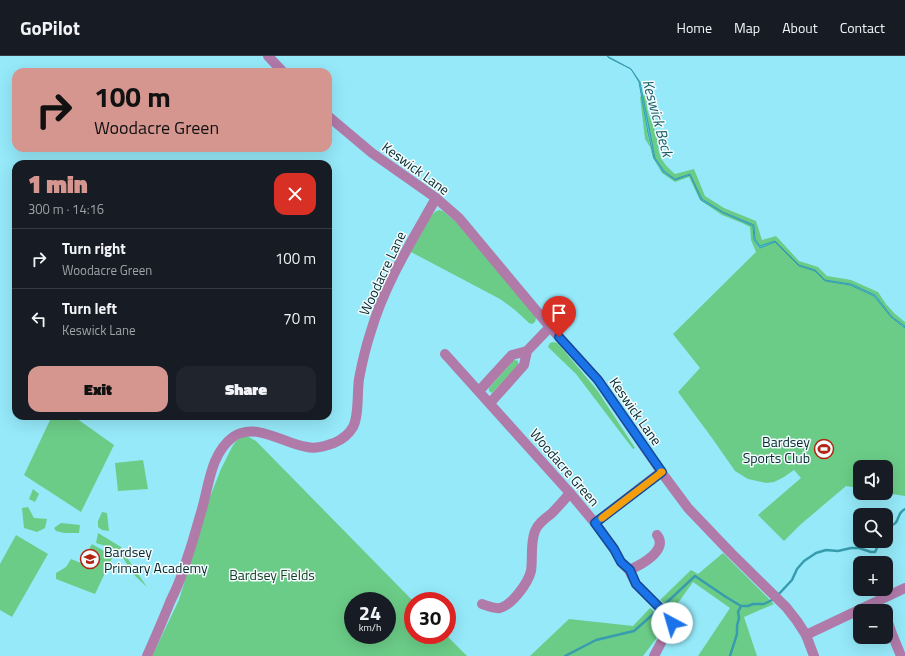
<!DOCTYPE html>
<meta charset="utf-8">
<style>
:root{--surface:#171b24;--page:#20242c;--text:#f1f3f6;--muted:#9ea1a6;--line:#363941;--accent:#d5968f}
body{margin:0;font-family:"Titillium Web",sans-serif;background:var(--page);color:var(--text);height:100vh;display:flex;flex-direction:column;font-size:15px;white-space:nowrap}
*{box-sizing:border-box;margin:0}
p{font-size:13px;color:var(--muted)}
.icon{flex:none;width:22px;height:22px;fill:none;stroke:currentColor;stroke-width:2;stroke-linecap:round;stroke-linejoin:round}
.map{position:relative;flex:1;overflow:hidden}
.details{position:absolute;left:12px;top:104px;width:320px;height:260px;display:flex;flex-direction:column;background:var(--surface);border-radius:12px;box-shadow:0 4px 16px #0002}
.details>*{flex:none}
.top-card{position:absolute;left:12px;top:12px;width:320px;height:84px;border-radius:12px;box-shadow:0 4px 16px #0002;background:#d5968f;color:#111;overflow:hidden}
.tools{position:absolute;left:853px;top:404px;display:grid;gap:8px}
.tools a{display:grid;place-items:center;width:40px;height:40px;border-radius:8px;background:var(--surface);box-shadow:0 4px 16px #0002;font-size:20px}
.speed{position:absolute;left:344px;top:536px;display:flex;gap:8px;font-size:20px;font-weight:700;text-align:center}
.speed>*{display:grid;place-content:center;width:52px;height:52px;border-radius:50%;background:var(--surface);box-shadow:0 4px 16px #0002;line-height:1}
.speed small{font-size:10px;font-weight:400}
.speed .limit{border:6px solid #d22;background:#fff;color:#111}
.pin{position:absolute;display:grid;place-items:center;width:34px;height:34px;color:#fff;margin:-41px -17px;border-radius:50% 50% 50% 0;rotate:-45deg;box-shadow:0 0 4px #0007}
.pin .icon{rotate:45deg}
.me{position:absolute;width:44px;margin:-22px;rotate:321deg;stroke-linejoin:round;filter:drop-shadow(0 0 3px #0008)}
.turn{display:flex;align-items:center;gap:14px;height:84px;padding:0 16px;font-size:18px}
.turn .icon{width:52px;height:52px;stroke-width:2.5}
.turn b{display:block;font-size:28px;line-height:34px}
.round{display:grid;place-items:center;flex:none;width:42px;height:42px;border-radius:12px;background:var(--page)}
.summary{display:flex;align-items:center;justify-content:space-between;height:68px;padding:0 16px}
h1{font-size:24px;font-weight:800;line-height:30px;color:var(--accent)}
.button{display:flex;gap:8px;margin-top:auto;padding:8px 16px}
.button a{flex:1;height:46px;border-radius:12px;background:var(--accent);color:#111;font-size:16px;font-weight:800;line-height:46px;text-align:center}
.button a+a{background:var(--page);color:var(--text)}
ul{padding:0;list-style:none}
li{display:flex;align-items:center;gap:12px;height:60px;padding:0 16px;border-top:1px solid var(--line)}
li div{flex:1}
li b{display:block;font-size:15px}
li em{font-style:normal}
header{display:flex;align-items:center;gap:24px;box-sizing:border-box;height:56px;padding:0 20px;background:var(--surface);border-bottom:1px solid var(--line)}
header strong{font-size:19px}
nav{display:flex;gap:22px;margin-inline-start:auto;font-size:14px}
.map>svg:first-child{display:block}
.green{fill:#6bcc87;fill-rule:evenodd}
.water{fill:#4dcde3;stroke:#379cad}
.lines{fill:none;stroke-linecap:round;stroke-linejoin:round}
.stream{stroke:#379cad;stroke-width:2.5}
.minor{stroke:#b07aa9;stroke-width:10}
.tertiary{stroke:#b07aa9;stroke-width:10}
.route-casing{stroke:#114b97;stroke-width:10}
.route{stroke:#1a73e8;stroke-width:7}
.slow{stroke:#f59e0b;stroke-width:7}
.labels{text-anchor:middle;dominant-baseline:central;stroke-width:3;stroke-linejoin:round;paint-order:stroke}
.street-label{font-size:14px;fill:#04292f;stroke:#f4fcfd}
.poi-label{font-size:14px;fill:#04292f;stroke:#f4fcfd;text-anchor:end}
.park-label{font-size:14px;fill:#184225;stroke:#f4fcfd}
.water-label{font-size:15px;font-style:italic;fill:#0f5965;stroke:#f4fcfd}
</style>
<header>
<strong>GoPilot</strong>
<nav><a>Home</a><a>Map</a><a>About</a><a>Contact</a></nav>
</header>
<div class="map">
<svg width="905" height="600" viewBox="0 0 905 600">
<rect width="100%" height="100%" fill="#95e9f9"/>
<path class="green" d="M647,39C645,57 651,61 656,77C657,83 658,90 659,96C661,105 668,112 675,118L694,113L705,140L724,152L756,165L762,184L776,180L799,205L818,211L827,220L851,224L878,236L886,248L895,258L905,266V270L892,261L875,239L851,228L825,224L815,214L799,209L775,185L760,191L755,183L754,169L723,156L702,143L690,118L675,123L664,115L655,102L642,40Z
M642,40C645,62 648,98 662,115C666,119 671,121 675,124L690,119L702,144L723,157L753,170L754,184L759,192L775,186L799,210L815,215L825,225L850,229L874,240L891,261L905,272V440L886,437V411H860V432L846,430L800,469L784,485L758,459L801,422L794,414L784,421L774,426L766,427L748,423L735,415L712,382L678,336L700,312L673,278L756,196L751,184L750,171L742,167L722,159L700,144L689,121L675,126L662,117L653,102L650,91L645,83L640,41Z
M439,154L443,155L456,166L535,259L536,262L535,266L532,268L529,267L515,254L500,243L411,196L431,160L435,156Z
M553,286L557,287L561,291L597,334L635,392L633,393L576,318L548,291L550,287Z
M515,304L518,305V309L492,337L489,335V332L513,305Z
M52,360H73L114,389L81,456L24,419Z
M247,380L256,385L413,545V579H446L467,600H152L179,544L210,441L221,413L232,391L236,385L242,381ZM353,545H387V579H353Z
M143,404L148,433L118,435L115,407Z
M33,433L39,438L35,446L29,443Z
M28,451L34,462L47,463L45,472L37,476L24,472L22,452Z
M102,456L107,457L109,475L102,474L98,471V465Z
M61,467L80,469L79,477H64L56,475L54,472Z
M98,477L121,491L130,506L147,531L133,518L122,500L109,491L96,487Z
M16,479L48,498L12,561L0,554V508Z
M92,488L113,500L95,538L56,523V517L66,511L71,503L81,507Z
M723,497L774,548L744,561L757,600H698L730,552L693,526L673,554L660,544L691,514L698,518Z
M650,552C656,558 665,563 665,571L643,600H530L569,563L633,570Z"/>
<path class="water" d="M607,0L631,13L640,26L655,102L664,115L675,123L690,118L702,143L723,156L754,169L755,183L760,190L775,185L799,209L815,214L825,224L851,228L875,239L892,261L905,270V272L891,261L874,240L850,229L825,225L815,215L799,210L775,186L760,192L754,184L753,170L723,157L701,144L690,119L675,124L663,116L654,102L648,77L639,26L631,13L609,2Z"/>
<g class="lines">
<path class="stream" d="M886,471C903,468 894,459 905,453
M777,540L792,524L797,513L804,505L816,497L826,494L838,495L851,492H859L871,496H875L877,492L878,485
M663,550L695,520L726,541L741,550H748L753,548H764L774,543
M565,600L596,584L634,575L659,553
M730,600L737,578V570L739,562L738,556L741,550"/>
<path class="minor" d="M445,298L570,437L595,467L661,416
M479,335L512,299L527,295
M490,347L524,309L527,295L550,271
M595,467L614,493L621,506L629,514L636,528L669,561L672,565V569L670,573L663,583L654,600
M629,514C641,509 669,494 657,479
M482,548C488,550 493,553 500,552C512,549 528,527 531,515C533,502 530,488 535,475C538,467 545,463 552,457C558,451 564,444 570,437
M886,561L892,578L901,600
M806,579L905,532
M147,600C155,582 163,564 170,546C174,538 178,529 181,521C189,498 196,475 202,453C209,429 211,397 233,381C255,365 284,388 307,391C316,393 325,390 334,387C341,384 349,378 353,371C359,360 357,337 359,323C362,307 366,290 371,275C385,227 412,185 436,142"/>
<path class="tertiary" d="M268,0L283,16
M328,60L372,97L436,142L459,162L550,271L598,324L665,421L688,452L731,497L786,551L797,565L806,579L814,600"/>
</g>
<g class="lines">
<defs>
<path id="route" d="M559,281L598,324L662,416L595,467L614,493L621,506L630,514L636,528L669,561L672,567"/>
</defs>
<use href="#route" class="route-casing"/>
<use href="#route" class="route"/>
<path class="slow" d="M602,462L662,416H661"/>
</g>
<defs>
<symbol id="stadium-ring" viewBox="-11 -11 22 22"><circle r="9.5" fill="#f4fcfd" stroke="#b32512" stroke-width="1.5"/><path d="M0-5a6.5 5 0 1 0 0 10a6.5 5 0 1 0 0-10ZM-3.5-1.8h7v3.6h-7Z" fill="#b32512"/></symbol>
<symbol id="school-ring" viewBox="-11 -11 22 22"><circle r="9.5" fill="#f4fcfd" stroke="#b32512" stroke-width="1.5"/><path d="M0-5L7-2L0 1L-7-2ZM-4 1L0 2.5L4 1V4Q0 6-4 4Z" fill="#b32512"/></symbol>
</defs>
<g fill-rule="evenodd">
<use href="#stadium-ring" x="813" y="382" width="22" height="22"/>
<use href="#school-ring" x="79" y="492" width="22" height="22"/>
</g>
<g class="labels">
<g class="street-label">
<text transform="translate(416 112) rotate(36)">Keswick Lane</text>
<text transform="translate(382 217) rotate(-65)">Woodacre Lane</text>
<text transform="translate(636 355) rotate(55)">Keswick Lane</text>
<text transform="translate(565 411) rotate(49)">Woodacre Green</text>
</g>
<g class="poi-label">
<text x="810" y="385">Bardsey<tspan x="810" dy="16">Sports Club</tspan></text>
<text x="104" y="495" text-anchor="start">Bardsey<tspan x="104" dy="16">Primary Academy</tspan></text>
</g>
<g class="park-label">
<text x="272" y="518">Bardsey Fields</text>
</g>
<g class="water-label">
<text transform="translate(658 62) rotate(75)">Keswick Beck</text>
</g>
</g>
</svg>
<div class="tools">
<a><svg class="icon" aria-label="sound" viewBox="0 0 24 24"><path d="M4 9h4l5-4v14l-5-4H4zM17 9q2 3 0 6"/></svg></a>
<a><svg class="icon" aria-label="search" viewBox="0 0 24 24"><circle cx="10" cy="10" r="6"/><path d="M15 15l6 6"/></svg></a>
<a>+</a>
<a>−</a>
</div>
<div class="speed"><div>24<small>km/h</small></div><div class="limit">30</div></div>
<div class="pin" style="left:559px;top:281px;background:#d93025"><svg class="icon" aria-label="arrive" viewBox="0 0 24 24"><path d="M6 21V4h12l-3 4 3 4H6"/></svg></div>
<svg class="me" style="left:672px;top:567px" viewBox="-20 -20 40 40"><circle r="19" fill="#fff"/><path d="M0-13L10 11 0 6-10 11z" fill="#1a73e8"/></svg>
<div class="top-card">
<div class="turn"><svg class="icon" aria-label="right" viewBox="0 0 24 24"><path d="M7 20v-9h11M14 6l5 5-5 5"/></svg><div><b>100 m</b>Woodacre Green</div></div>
</div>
<section class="details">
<div class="summary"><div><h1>1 min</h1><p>300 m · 14:16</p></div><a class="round" style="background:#d93025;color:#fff"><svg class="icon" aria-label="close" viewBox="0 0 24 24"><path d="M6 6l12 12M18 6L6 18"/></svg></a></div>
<ul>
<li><svg class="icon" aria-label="right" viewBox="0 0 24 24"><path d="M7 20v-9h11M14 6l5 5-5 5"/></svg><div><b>Turn right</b><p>Woodacre Green</p></div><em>100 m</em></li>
<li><svg class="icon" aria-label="left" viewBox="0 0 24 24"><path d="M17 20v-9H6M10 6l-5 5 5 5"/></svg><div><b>Turn left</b><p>Keswick Lane</p></div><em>70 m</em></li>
</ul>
<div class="button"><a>Exit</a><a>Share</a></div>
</section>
</div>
